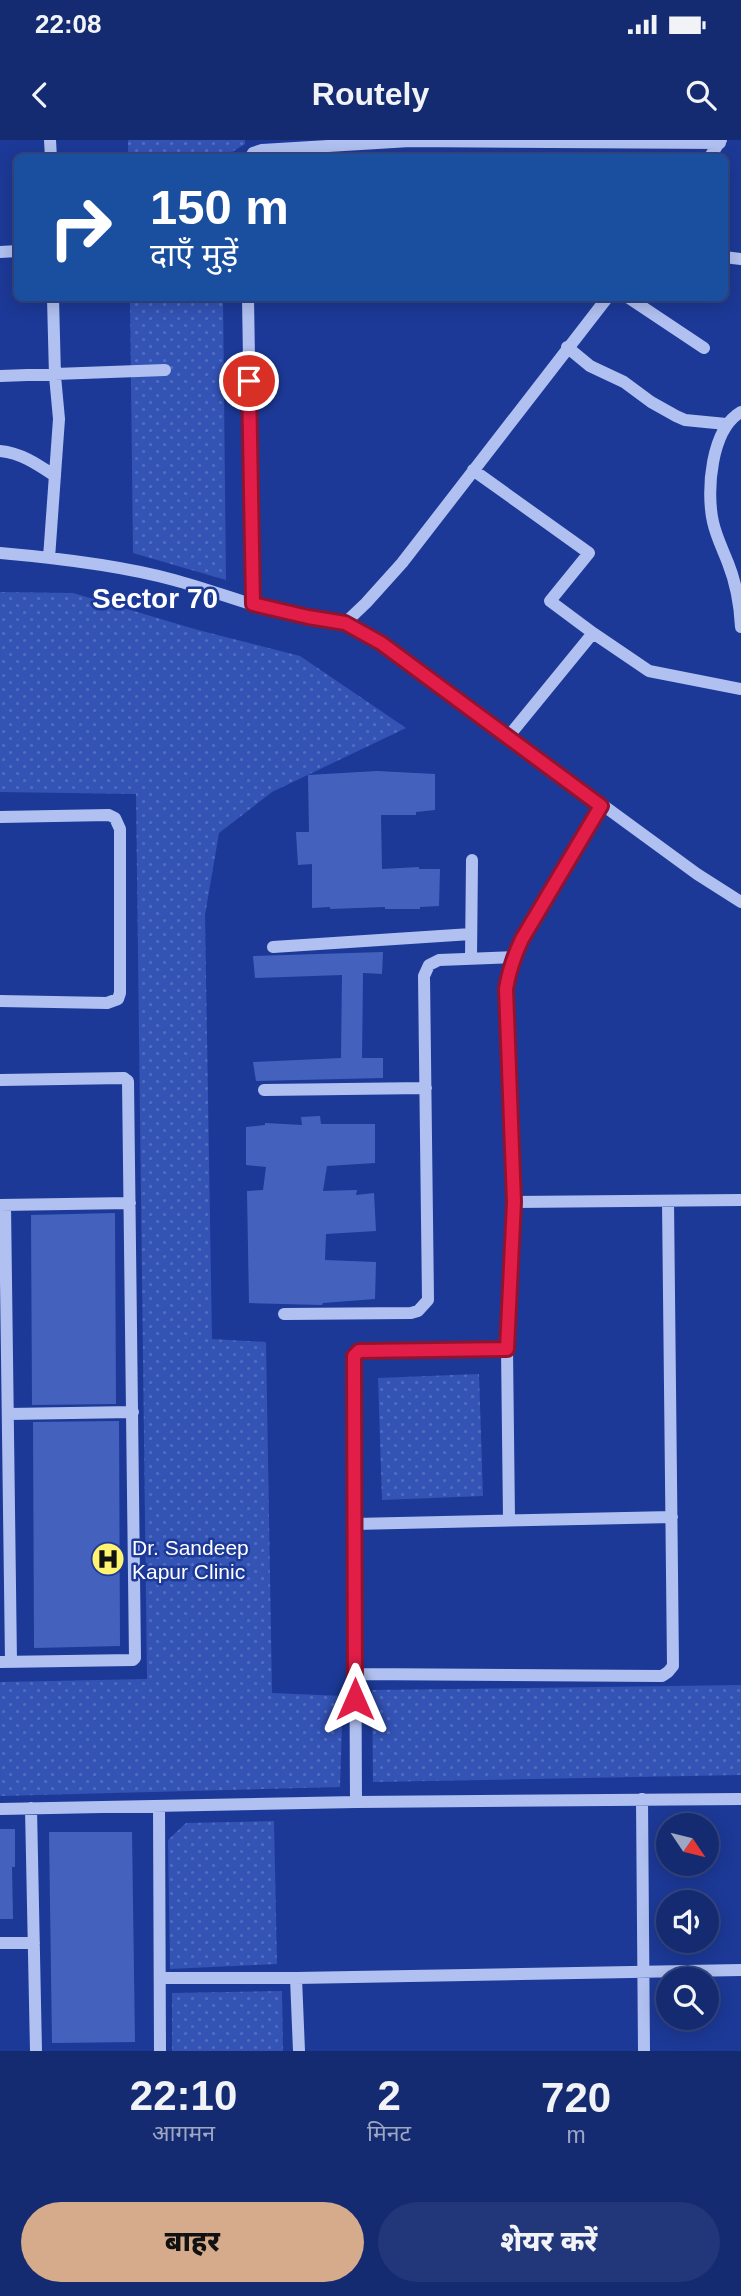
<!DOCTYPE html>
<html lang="hi">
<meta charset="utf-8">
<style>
:root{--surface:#152b71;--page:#223779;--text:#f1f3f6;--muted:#9da7c3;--line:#344784;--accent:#d6ab8b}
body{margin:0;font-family:Arial,"Noto Sans Devanagari",sans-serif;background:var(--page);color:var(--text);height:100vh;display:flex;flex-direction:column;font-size:26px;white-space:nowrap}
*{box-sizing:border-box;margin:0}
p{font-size:23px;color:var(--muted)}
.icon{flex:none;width:38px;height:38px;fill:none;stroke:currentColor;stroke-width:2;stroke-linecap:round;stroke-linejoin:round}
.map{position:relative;height:1911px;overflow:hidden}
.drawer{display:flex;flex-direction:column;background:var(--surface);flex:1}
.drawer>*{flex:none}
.top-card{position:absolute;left:14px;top:14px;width:714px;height:147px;border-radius:10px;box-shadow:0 4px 18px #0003,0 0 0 2px var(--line);background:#1a4fa0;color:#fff;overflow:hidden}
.needle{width:46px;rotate:125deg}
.buttons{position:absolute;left:656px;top:1673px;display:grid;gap:14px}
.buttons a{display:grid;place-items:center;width:63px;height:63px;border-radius:50%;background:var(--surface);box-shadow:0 4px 18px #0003,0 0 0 2px var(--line);font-size:35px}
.pin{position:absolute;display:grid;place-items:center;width:60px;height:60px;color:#fff;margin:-30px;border:4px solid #fff;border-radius:50%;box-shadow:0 2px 7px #0007}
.me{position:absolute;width:77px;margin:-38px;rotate:0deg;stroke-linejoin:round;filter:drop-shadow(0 0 5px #0008)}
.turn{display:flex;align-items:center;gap:24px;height:147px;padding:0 21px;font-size:32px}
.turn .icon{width:91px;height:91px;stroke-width:2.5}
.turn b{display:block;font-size:49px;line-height:60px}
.eta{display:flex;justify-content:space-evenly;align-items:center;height:119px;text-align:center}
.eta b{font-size:42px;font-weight:800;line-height:49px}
.primary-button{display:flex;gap:14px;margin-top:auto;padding:14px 21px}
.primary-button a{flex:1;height:80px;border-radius:42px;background:var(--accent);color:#111;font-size:28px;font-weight:800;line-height:80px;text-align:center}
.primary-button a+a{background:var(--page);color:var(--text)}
.status{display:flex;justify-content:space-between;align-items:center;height:49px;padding:0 35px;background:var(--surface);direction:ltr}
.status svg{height:19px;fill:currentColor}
header{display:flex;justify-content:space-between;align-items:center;height:91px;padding:0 21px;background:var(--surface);font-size:32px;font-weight:800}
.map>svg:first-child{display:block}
.park{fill:url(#park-dots)}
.building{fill:#4462bd}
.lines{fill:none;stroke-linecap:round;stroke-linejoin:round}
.minor{stroke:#b0c0f0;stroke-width:12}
.route-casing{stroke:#92132f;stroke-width:18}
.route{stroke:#e11d48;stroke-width:12}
.labels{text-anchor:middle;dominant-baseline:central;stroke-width:5;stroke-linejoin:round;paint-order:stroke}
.poi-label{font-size:21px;fill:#fff;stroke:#1c3997;text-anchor:start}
.district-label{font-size:28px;font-weight:bold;fill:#fff;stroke:#1c3997}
</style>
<div class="status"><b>22:08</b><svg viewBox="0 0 49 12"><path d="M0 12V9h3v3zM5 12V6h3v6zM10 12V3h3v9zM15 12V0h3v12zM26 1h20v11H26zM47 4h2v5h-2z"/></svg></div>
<header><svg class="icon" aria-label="back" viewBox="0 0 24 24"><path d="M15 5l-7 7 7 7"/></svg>Routely<svg class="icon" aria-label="search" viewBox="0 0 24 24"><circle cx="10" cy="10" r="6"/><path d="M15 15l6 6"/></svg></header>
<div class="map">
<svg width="741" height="1911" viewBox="0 0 741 1911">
<defs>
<pattern id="park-dots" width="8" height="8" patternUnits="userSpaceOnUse" patternTransform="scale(1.75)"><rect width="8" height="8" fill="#3353b5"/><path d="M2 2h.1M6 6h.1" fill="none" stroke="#526dc0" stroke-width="1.8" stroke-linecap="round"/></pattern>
</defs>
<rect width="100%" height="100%" fill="#1c3997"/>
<path class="park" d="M128,0H245V4L224,17L128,18Z
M130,158H223L226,440L133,413Z
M0,452L73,453L198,490L300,516L406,588L272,652L219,693L205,775L212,1199L266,1202L272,1553L343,1556L340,1647L0,1656V1542L147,1539L136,654L0,652Z
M479,1234L483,1356L382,1360L378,1238Z
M741,1545V1635L373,1642L372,1550Z
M274,1681L277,1824L170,1829L168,1700L186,1683Z
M282,1851L283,1911H172V1853Z"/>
<path class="building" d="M377,631L435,634V670L416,672V675H381L382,729L419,727V729H440L439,766L420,767V769H385V767L330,769V767L312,768V724L298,725L296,692H309L308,635Z
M383,812L382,834L363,833L362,918H383V938L256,941L253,922L341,918L342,835L255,838L253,816Z
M320,976L321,984H375V1023L327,1026L323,1051L357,1050L356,1055L374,1053L376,1091L326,1094L325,1120L376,1122L375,1159L323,1163L322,1165L249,1163L247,1051L263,1050L266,1027L246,1025V987L265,985V983L302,985L301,977Z
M115,1073L116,1264L32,1265L31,1075Z
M119,1281L120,1506L34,1508L33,1282Z
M0,1689H15V1727H12L13,1779H0Z
M49,1692H132L135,1902L52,1903Z"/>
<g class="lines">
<path class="minor" d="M50,0L51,18
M250,18L253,13L262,10L410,1L720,3
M709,18L721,0
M0,112L18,111
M724,117L741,119
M248,158L253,464
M629,158L704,208
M567,207L590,226L624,242L651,262L676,276L685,280L726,284
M0,236L165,230
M741,272C711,289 706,351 713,382C716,396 723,410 728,423C736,443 740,466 741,487
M0,311C21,313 37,324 55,336
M473,330L589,413L550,461L593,493L508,597
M0,413C57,418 119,425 174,440C200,447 225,456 251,464C282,472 313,478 345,483L366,463L402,423L607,158
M49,418L59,279L55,236L53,158
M345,483L381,503L697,734L741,762
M593,493L649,531L741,549
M0,677L109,675L115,678L120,689V853L118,859L107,863L0,861
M273,807L471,794
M471,818L472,720
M0,940L124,938L128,941L135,1518L133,1520L0,1522
M264,950L426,948
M514,1062L741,1060
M0,1065L130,1063
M5,1065L11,1522
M284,1174L411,1173L418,1171L428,1160L424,836L429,825L439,820L514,817
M8,1274L133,1272
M509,1379L507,1209L514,1062L506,849L514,817L522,799L602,666
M354,1384L672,1377
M355,1534L662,1536L668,1532L673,1526L668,1061
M642,1659L644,1911
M356,1662L354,1216L359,1211L507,1209
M159,1666L160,1911
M31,1668L36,1911
M0,1669L356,1662L741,1659
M0,1803H34
M160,1838H296L741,1830
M296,1838L299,1911"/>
</g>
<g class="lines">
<defs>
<path id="route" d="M249,241L253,464L308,477L345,483L381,503L601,666L522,799C514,816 509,831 506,849L514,1062L507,1209L359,1211L354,1216L355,1559"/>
</defs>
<use href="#route" class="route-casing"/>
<use href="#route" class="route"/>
</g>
<defs>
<symbol id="hospital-disc" viewBox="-11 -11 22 22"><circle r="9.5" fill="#fff36f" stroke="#1c3997"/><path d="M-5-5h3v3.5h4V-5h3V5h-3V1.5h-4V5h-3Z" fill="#111"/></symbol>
</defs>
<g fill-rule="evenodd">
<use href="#hospital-disc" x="89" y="1400" width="38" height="38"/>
</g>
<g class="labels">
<g class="poi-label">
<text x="132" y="1407">Dr. Sandeep<tspan x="132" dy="24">Kapur Clinic</tspan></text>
</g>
<g class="district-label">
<text x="155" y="458">Sector 70</text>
</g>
</g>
</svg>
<div class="buttons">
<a><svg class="needle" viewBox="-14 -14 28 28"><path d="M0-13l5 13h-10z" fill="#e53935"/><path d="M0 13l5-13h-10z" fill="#9da7c3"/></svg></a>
<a><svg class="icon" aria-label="sound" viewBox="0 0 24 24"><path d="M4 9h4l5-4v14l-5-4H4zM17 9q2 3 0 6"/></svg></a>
<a><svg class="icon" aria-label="search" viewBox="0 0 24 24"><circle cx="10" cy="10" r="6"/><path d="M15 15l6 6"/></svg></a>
</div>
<div class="pin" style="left:249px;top:241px;background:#d93025"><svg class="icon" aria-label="arrive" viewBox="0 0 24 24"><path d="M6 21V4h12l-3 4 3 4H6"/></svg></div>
<svg class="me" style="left:355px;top:1559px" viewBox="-20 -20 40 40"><path d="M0-17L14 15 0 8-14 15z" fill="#e11d48" stroke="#fff" stroke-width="4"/></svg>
<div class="top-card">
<div class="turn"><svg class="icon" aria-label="right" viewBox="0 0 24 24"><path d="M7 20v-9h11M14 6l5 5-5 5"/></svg><div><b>150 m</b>दाएँ मुड़ें</div></div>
</div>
</div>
<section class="drawer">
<div class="eta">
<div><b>22:10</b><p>आगमन</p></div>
<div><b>2</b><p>मिनट</p></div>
<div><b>720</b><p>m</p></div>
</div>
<div class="primary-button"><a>बाहर</a><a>शेयर करें</a></div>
</section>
